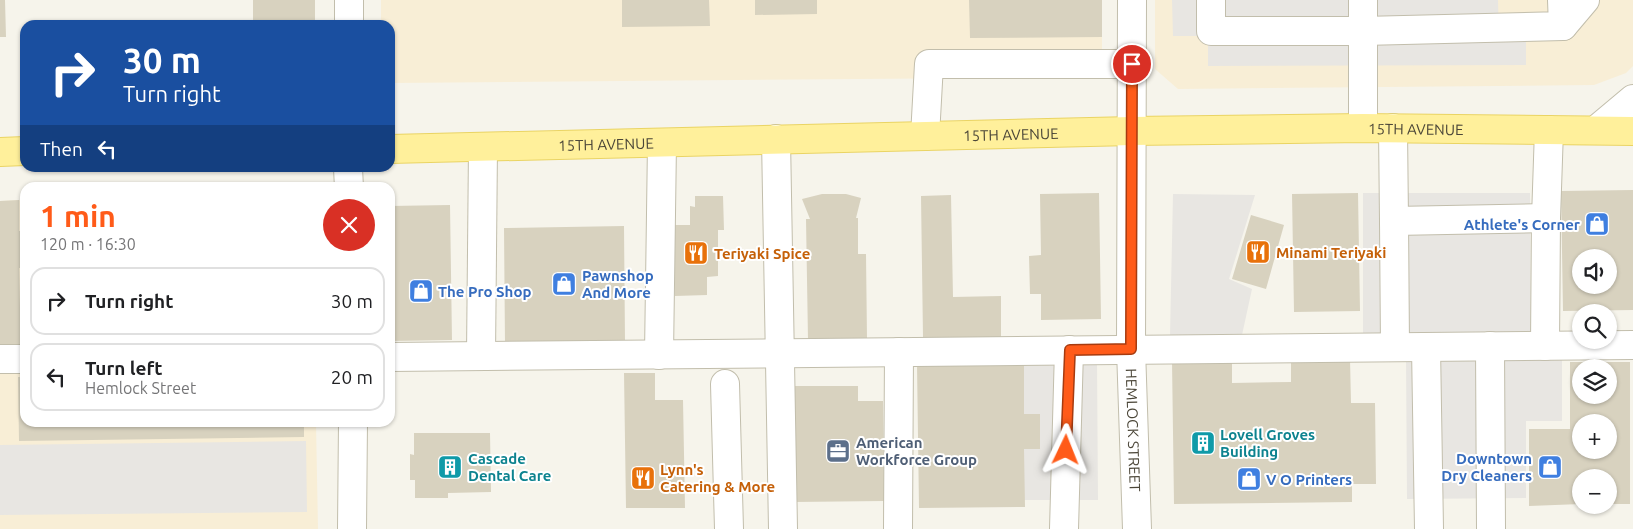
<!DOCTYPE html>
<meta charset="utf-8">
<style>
:root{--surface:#fff;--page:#f2f2f2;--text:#202124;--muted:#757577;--line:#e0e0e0;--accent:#ff5b19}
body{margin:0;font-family:Ubuntu,sans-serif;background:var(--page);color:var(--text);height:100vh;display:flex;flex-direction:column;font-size:19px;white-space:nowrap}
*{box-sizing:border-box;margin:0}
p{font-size:16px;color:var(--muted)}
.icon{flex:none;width:28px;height:28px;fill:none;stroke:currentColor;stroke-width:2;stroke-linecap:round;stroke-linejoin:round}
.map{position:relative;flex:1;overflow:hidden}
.drawer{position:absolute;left:20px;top:182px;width:375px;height:245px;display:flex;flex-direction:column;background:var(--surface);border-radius:15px;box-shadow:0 1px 4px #0004}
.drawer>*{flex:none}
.guide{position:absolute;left:20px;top:20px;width:375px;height:152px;border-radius:15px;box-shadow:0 1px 4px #0004;background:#1a4fa0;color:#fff;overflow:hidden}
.tools{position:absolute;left:1572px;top:249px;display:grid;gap:10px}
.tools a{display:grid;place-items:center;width:45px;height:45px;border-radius:50%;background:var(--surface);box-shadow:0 1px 4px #0004;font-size:25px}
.pin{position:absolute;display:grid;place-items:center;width:42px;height:42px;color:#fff;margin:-21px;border:2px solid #fff;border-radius:50%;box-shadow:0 1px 5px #0007}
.me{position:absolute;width:55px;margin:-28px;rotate:2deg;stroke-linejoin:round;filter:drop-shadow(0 0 4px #0008)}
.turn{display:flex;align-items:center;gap:18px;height:105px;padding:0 20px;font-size:22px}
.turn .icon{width:65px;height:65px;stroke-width:2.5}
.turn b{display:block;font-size:35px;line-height:42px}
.then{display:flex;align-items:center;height:48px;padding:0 20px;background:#0003;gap:10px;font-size:19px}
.round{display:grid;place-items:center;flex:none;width:52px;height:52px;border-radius:26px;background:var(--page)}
.summary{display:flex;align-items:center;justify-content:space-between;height:85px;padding:0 20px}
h1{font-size:30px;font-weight:700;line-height:38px;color:var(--accent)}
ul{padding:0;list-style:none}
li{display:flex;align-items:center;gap:15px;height:68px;margin:0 10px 8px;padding:0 10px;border:2px solid var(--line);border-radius:15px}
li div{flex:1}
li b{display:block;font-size:19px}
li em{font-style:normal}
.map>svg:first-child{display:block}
.commercial{fill:#f8eed6}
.parking{fill:#e8e6e2}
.building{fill:#d8d2bf;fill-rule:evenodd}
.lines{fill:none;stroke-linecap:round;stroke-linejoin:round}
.minor-casing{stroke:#c2beac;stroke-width:30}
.major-casing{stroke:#ead464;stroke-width:30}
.minor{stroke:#fff;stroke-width:28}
.major{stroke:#fff09b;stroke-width:28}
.route-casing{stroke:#a63b10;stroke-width:12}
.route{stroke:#ff5b19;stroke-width:9}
.labels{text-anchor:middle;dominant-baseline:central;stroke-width:4;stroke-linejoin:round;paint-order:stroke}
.street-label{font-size:15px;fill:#4b4638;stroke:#fff}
.shop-label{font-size:15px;font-weight:bold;fill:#366cbe;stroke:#fff;text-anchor:start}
.food-label{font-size:15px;font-weight:bold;fill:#c56008;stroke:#fff;text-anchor:start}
.culture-label{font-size:15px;font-weight:bold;fill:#0d838f;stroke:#fff;text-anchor:start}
.service-label{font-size:15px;font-weight:bold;fill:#4e5e75;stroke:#fff;text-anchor:start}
</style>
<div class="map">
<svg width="1633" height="529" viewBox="0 0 1633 529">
<rect width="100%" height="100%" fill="#f6f4eb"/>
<path class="commercial" d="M381,0H1102V77L390,83V25H381Z
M1155,0H1633V66L1626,73L1594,85L1178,89L1155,69Z
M25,200V422L316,423L318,529H0V201Z"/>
<path class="parking" d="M1172,0H1498L1499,38H1526V65L1208,66V36H1173Z
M1363,193H1530L1531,333H1363Z
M1173,194L1255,195L1229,279L1252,289L1242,335L1170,336Z
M1562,355V421H1526V498L1407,499L1406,357Z
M1097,363L1098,500H1024V449L1040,448V414H1024V364Z
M306,441L307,512L0,515V445Z"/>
<path class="building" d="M0,0H5L6,37H0Z
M253,0H315V25H253Z
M622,0H709L710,26L622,27Z
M755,0H817V14L755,15Z
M969,0H1102V37L970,38Z
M1633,190V310L1563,311L1561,191ZM1581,258H1609V285H1581Z
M1099,193L1101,319L1041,320V294H1030L1029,256L1041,255L1040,194Z
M1358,193L1360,311L1294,312L1292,194Z
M822,194H846L861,198L856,218H858V254H866L867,339L808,340L806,219H810L802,199Z
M951,195L953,297L1001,296V337H923L921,196Z
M695,196H723L724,230H718V276L707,277V295L675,296V225H690V206L695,207Z
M19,200V231H25V268H19L21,348H0V201Z
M450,205L452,340L391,341L390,206Z
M1251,215L1284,225L1266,289L1232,279Z
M624,226L625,341L505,343L504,228Z
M1350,359L1351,403H1375L1376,484H1352V502L1174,504L1172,361L1232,360V383L1291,382V360Z
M1570,362H1630V504H1609V478H1581V504L1529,506V429H1570ZM1581,368H1609V395H1581ZM1581,422H1609V450H1581Z
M917,364H1024V414H1040V449H1024L1025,507L919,508Z
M624,373H655V400H683L685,508H626Z
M18,377H25V422H304V437L19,441Z
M793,386H858V401H883L884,501L794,502Z
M414,433H490L491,492L448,493V498H415V480H410V454L414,455Z"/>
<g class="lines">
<defs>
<g id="minor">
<path id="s1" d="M1132,0L1131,349L1137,529"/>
<path d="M1211,0V31H1363L1563,26L1562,0"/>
<path d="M1363,0V128"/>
<path d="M349,25V0"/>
<path d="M1563,26L1585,0"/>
<path d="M1393,128L1394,221L1546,218"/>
<path d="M1596,130L1633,99"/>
<path d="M925,136L929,64H1132"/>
<path d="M776,139L783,529"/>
<path d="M348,168L349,188"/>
<path d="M1394,221L1395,347"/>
<path d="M1490,346L1491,529"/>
<path d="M1545,346L1546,218L1549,130"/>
<path d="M1426,347L1429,529"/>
<path d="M659,355L662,143"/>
<path d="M481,356L483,147"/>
<path d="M390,357L1633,345"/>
<path d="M0,359H25"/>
<path d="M725,384L729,529"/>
<path d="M352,529L353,422"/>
<path d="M898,529L899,352"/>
<path d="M1064,529L1069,350"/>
</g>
<g id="major">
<path id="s2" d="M390,149L1132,131L1363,128L1633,131"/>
<path d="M0,152L25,151"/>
</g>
</defs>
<use href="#minor" class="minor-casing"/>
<use href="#major" class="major-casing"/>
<use href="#minor" class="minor"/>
<use href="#major" class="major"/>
</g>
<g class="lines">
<defs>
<path id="route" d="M1066,450L1070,350L1131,349L1132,64"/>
</defs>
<use href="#route" class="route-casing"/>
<use href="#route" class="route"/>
</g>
<defs>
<symbol id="shop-square" viewBox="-11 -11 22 22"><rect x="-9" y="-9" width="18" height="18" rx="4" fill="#3f7fe0" stroke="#fff"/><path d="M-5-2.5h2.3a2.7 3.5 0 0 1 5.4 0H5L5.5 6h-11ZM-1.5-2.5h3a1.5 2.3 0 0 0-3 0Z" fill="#fff"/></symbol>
<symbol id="restaurant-square" viewBox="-11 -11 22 22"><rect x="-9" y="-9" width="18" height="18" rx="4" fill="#e8710a" stroke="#fff"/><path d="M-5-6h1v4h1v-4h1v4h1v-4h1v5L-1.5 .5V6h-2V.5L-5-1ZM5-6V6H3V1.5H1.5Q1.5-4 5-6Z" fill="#fff"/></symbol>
<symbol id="building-square" viewBox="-11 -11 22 22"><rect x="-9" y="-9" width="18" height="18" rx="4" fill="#0f9aa8" stroke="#fff"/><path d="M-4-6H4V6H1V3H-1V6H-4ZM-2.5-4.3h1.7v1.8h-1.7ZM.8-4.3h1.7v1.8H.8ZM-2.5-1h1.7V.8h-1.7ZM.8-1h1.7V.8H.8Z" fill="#fff"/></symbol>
<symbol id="office-square" viewBox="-11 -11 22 22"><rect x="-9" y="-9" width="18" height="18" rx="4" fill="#5c6f8a" stroke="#fff"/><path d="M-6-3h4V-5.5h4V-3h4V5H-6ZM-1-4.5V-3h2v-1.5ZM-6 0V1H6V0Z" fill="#fff"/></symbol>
</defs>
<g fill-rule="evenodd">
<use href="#shop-square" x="1583" y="210" width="28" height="28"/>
<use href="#restaurant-square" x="1244" y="238" width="28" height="28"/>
<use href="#restaurant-square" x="682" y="239" width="28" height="28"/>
<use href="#shop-square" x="550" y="270" width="28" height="28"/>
<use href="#shop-square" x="407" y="277" width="28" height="28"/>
<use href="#building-square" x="1189" y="429" width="28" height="28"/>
<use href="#office-square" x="824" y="437" width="28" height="28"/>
<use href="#building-square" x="436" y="453" width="28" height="28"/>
<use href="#shop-square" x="1536" y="453" width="28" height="28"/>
<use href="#restaurant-square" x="629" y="464" width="28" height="28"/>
<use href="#shop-square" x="1235" y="465" width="28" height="28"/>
</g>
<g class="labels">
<g class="street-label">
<text stroke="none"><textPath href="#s2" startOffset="1026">15TH AVENUE</textPath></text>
<text stroke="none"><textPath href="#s2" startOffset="621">15TH AVENUE</textPath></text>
<text stroke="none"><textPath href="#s2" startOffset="216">15TH AVENUE</textPath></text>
<text stroke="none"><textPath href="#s1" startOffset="430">HEMLOCK STREET</textPath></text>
</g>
<g class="shop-label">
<text x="1580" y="224" text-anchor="end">Athlete's Corner</text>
<text x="582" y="275">Pawnshop<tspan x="582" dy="17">And More</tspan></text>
<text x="438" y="291">The Pro Shop</text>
<text x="1532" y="458" text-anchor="end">Downtown<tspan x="1532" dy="17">Dry Cleaners</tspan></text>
<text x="1266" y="479">V O Printers</text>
</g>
<g class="food-label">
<text x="1276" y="252">Minami Teriyaki</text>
<text x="714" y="253">Teriyaki Spice</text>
<text x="660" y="469">Lynn's<tspan x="660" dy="17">Catering &amp; More</tspan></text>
</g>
<g class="culture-label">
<text x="1220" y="434">Lovell Groves<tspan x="1220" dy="17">Building</tspan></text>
<text x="468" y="458">Cascade<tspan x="468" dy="17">Dental Care</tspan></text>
</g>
<g class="service-label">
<text x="856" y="442">American<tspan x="856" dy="17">Workforce Group</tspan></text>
</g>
</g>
</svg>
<div class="tools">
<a><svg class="icon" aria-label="sound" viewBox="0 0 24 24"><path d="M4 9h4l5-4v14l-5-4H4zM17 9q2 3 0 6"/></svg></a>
<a><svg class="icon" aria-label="search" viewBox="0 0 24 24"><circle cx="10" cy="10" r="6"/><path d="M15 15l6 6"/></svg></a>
<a><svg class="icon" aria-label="layers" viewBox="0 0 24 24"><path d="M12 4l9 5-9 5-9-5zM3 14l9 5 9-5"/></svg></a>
<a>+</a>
<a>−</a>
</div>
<div class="pin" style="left:1132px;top:64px;background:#d93025"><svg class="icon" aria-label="arrive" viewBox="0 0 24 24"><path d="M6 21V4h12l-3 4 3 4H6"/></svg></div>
<svg class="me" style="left:1066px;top:450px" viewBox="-20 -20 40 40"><path d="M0-17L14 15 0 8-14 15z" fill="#ff5b19" stroke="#fff" stroke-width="4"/></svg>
<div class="guide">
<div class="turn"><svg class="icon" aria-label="right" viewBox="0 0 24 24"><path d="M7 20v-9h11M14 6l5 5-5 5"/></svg><div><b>30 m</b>Turn right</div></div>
<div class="then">Then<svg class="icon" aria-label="left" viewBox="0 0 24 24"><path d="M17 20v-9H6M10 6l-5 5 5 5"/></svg></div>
</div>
<section class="drawer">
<div class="summary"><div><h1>1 min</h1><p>120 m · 16:30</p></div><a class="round" style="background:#d93025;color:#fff"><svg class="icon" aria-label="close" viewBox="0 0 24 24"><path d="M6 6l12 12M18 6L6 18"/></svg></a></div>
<ul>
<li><svg class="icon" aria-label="right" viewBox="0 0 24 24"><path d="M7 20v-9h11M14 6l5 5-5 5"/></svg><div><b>Turn right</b></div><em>30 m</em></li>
<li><svg class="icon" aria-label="left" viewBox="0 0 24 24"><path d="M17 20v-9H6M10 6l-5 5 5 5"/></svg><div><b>Turn left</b><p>Hemlock Street</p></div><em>20 m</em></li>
</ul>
</section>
</div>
